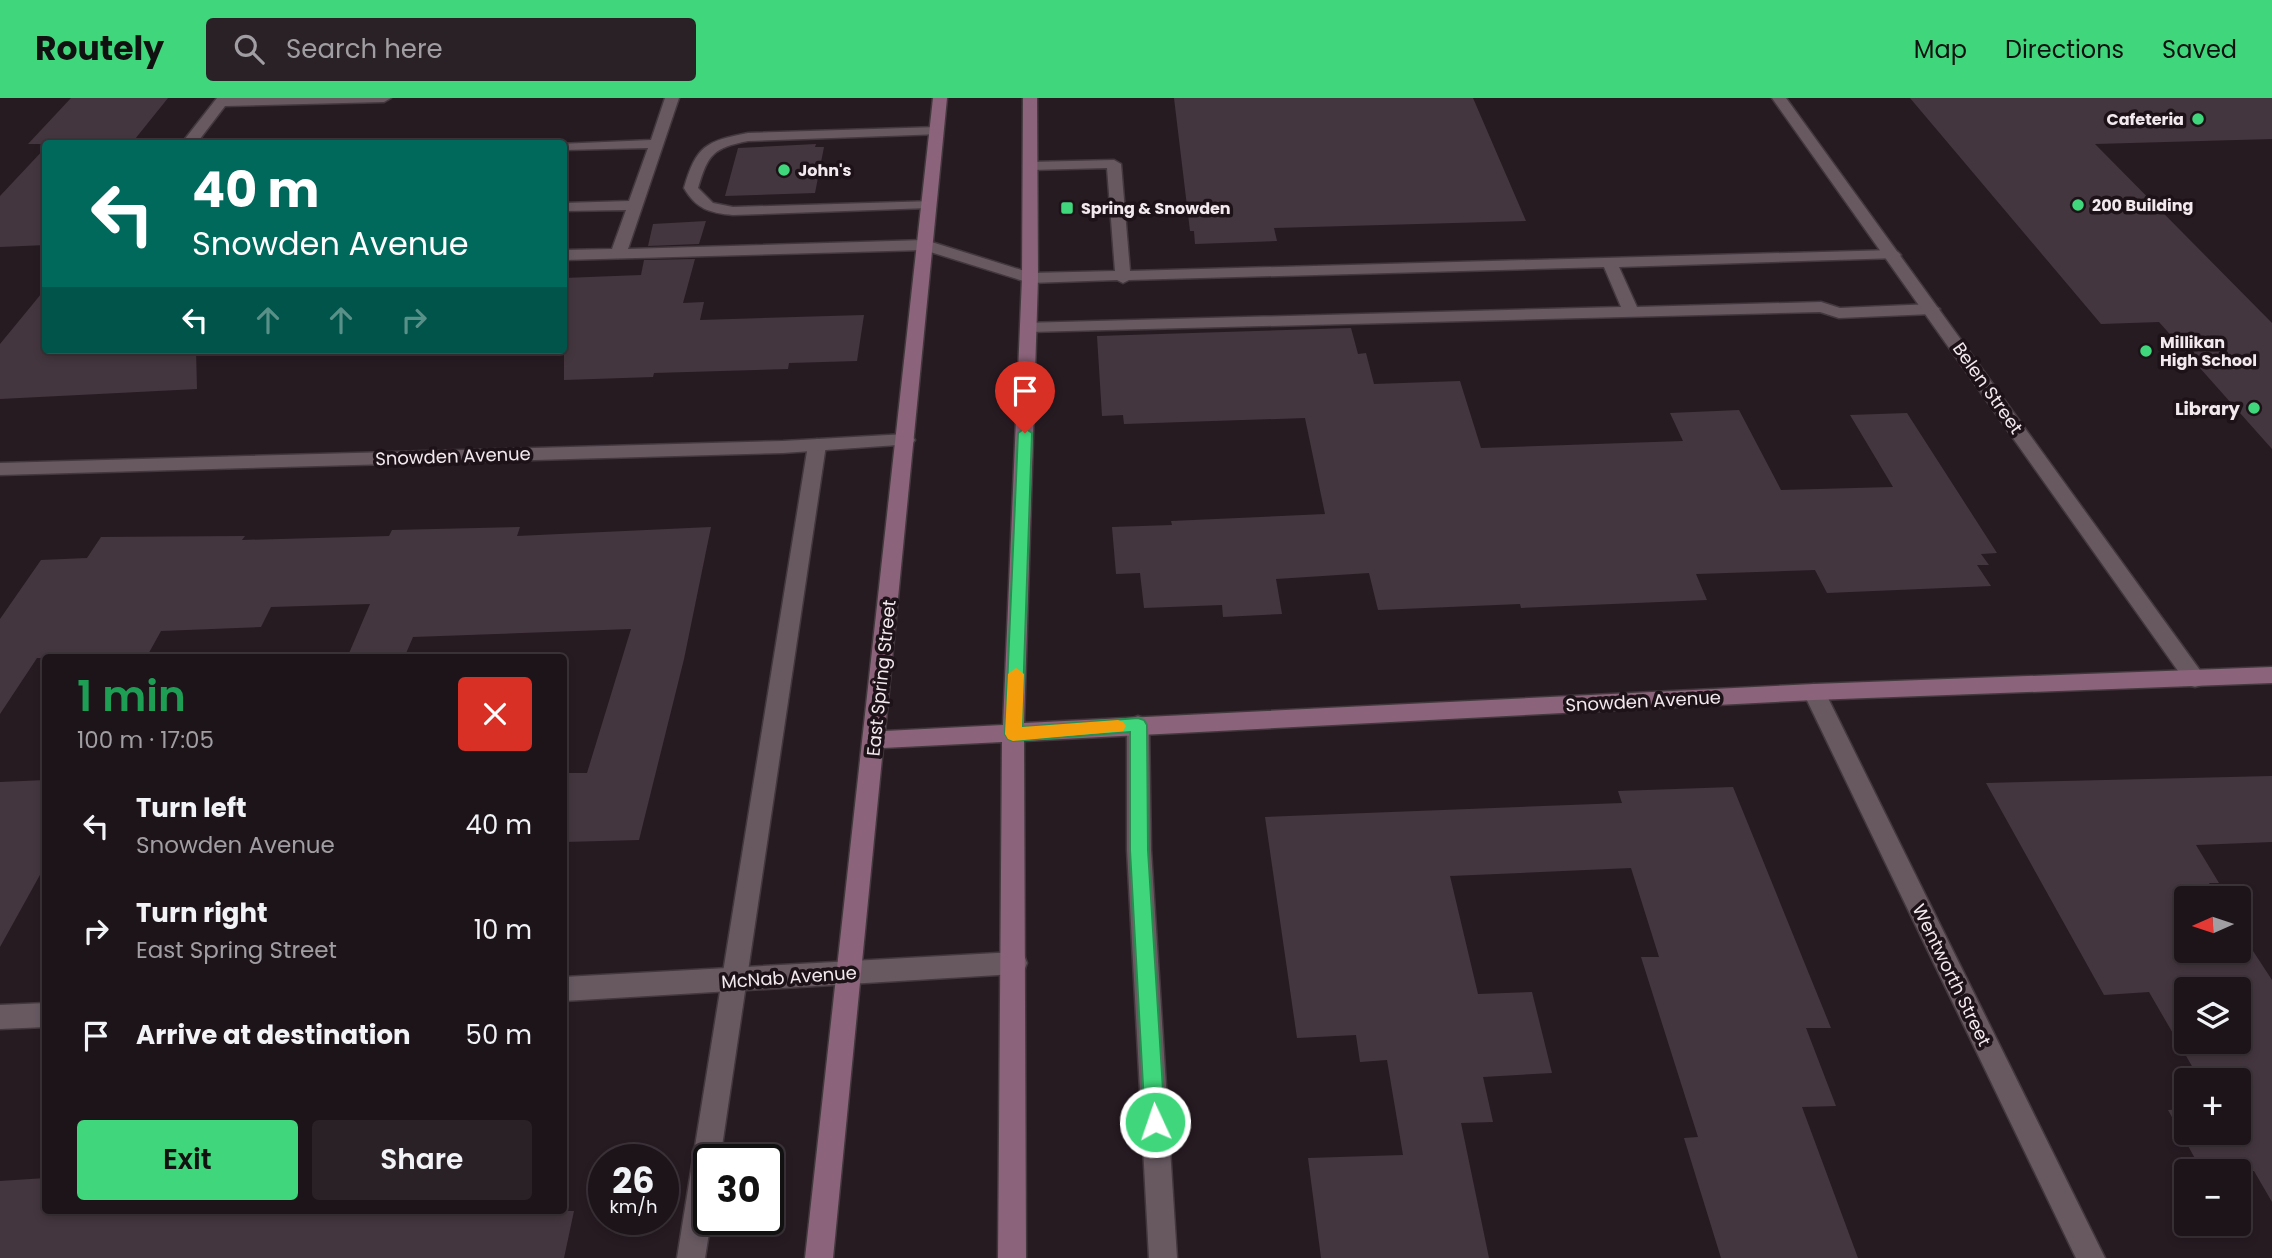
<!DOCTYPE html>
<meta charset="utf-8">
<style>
:root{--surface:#1d141a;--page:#2a2127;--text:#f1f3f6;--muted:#a09ea2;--line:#3b3339;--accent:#40d77c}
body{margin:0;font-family:Poppins,sans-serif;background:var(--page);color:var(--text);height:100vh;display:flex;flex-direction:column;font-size:26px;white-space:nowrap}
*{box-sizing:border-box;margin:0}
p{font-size:23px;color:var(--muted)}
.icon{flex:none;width:38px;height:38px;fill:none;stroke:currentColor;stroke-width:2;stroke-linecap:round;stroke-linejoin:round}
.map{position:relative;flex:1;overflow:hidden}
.sheet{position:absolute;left:42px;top:556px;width:525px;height:560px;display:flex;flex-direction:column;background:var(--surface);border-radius:7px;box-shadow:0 4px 10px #0003,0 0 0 2px var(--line)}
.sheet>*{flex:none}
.top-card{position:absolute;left:42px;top:42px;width:525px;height:214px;border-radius:7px;box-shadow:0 4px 10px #0003,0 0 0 2px var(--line);background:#00695c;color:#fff;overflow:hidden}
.needle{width:46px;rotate:267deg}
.controls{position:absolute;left:2174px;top:788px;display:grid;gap:14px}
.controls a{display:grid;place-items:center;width:77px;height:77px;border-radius:7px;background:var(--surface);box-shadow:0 4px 10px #0003,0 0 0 2px var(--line);font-size:35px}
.speed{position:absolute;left:588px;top:1046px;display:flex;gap:14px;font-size:35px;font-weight:700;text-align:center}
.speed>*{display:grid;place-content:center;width:91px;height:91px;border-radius:50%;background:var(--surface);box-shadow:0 4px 10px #0003,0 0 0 2px var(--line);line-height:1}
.speed small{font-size:18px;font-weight:400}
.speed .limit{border:4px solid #111;border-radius:10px;background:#fff;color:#111}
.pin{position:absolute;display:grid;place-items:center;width:60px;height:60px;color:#fff;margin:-72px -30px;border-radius:50% 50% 50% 0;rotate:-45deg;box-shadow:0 0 7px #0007}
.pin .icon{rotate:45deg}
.me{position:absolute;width:77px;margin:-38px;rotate:357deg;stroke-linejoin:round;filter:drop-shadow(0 0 5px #0008)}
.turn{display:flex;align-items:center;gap:24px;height:147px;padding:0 35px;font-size:32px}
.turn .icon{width:91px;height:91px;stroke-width:2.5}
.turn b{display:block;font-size:49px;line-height:60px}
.lanes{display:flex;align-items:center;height:66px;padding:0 35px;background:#0003;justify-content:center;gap:35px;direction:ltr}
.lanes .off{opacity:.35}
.round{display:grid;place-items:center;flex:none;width:74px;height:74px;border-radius:7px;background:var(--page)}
.head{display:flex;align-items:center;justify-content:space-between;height:119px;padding:0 35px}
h1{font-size:42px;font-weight:600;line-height:52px;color:#1e9e55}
.cta{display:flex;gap:14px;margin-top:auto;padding:14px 35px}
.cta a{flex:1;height:80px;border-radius:7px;background:var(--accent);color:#111;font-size:28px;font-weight:600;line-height:80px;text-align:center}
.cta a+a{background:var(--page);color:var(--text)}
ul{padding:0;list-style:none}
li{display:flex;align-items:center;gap:21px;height:105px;padding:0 35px}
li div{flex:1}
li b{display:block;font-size:26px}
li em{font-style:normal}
header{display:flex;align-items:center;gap:42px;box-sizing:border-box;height:98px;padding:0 35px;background:var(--accent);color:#111}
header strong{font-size:33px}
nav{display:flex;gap:38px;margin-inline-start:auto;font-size:24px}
.search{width:490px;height:63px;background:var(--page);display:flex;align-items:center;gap:18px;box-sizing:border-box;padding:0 24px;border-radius:7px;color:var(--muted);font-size:26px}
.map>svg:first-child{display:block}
.building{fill:#44363e;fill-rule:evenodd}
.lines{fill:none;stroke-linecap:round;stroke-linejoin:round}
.lane-casing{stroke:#42383d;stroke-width:3}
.street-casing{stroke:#42383d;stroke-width:3}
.secondary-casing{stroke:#42383d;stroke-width:3}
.lane{fill:#685961;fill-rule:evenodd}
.street{fill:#685961;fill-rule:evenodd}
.secondary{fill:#8b637a;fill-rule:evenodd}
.route{fill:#40d77c;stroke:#2a8c51;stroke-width:2}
.slow{fill:#f59e0b}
.poi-dot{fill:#40d77c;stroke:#1d1218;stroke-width:2.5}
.labels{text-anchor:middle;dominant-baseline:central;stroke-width:7;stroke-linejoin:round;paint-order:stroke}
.far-poi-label{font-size:16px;font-weight:bold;fill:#f2e9ee;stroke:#1d1218;text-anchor:start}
.street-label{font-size:18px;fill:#f2e9ee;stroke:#1d1218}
.poi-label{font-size:18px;font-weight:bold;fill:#f2e9ee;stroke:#1d1218;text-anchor:end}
</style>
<header>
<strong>Routely</strong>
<div class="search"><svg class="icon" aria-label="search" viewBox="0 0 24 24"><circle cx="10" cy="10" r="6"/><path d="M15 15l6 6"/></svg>Search here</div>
<nav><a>Map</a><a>Directions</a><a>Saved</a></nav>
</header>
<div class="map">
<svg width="2272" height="1160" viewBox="0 0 2272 1160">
<rect width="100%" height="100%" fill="#271b22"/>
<path class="building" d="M71,0H168L131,46H28Z
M1174,0H1473L1526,123L1274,130L1277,143L1195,146L1194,133H1190Z
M1910,0H2272V41L2095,46L2272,225V351L2159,224L2101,226Z
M816,46L815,49H824L815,95L725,98L738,50Z
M46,49V147L0,149V98Z
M706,123L699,146L648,148L653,126Z
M695,161L683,205L704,204L700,222L864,217L857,263L789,265L788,271L654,275L653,279L564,282V180L641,177L644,162Z
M46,190V252H196L197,291L0,301V246Z
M1351,230L1358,256L1366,255L1374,286L1460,283L1481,350L1683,343L1670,315L1739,312L1781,392L1893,389L1850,317L1907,315L1997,455L1981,456L1989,467H1977L1991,488L1827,495L1815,472L1696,476L1707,502L1521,510L1520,506L1378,512L1369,475L1276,481L1282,516L1223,519L1222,507L1144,510L1140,475L1116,476L1112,429L1172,427L1171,423L1325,416L1305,320L1124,326L1123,317L1102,318L1097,238Z
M520,429L517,438L711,429L684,561L639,742L564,744V675H587L631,531L413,539L404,560H347L370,506L271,509L261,529L161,533L146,560H37L0,616V521L41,462L87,460L101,439L245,438L242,442L389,438L392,432Z
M2272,678V744L2196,747L2219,785H2209L2218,800H2186V852H2238V830L2272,882V1104L2254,1073H2202L2168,1012L2186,1011V1034H2238V982H2200L2149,894L2104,897L1986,685ZM2186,891H2238V943H2186Z
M46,682V766L0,849V684Z
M1733,689L1831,930H1806L1836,1008L1802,1009L1858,1160H1721L1684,1040L1698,1039L1641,859H1659L1631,770L1450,778L1478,896L1532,894L1552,975L1483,979L1493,1024L1461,1025L1489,1160H1321L1308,1060L1403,1057L1387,962L1360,964L1356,937L1297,940L1265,719L1622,705L1618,693Z
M46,1080V1113H574L564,1160H0V1083Z"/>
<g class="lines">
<defs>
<path id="lane" d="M217,0H391L384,4L225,8L196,46H181Z
M665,0H679L628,151L925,142L1031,175L1115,173L1107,70L1030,72L1023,68L1030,64L1114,62L1121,66L1130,173L1893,152L1898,154L1901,157L1898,160L1619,169L1637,209L1821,204L1840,210L1932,206L1940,211L1932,216L1839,220L1820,214L1029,234L1023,233L1021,229L1023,225L1621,209L1604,169L1129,182L1123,185L1117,182L1030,185L924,152L564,162V152L612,151L626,112L564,113V105L629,103L648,50L564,52V46H559L651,42Z
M937,29L942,30V36L748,43C713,50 708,56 698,90L713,105L733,109L934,103L936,106L934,109L929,110L733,117C710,115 696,111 684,90C696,48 706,43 748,35Z
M817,341L826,347L720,1062H709V1122H711L705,1160H677L808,347Z"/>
<path id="street" d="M1772,0H1786L2202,575L2206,581L2202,587L2195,589L2188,587Z
M906,336L912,338L915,342L912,346L783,355L0,377V365L783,343Z
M1814,586L1821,588L1825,594L2105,1160H2076L1803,594L1807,588Z
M1138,618L1146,621L1149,627L1151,752L1177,1160H1149L1127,752V627L1130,621Z
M1015,854L1024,857L1027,865L1024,873L1015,876L564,903V879Z
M46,905V929L0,931V907Z"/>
<path id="secondary" d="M933,0H947L885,633L1003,627L1022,180L1023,0H1037L1038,180L1024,625L1814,586L2272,569V585L1814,602L1024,643L1026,1160H998L1002,644L883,650L833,1160H805Z"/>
</defs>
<use href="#lane" class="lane-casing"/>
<use href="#street" class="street-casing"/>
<use href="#secondary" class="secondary-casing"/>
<use href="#lane" class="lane"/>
<use href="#street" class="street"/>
<use href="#secondary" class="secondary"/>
</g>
<path class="route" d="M1025,330L1032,335L1022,629L1138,620L1144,622L1147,627L1148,752L1165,1024L1162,1031L1155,1034L1148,1031L1145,1024L1130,752V634L1013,643L1008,641L1005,636L1018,335Z"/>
<path class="slow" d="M1016,570L1024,576L1022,629L1118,622L1123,624L1126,628L1123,633L1013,643L1008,641L1005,636L1008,576Z"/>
<g class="poi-dot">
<circle cx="2198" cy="21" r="7"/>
<circle cx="784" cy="72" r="7"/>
<circle cx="2078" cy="107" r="7"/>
<rect x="1060" y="103" width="14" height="14" rx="3.5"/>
<circle cx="2146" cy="253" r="7"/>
<circle cx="2254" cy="310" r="7"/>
</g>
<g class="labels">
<g class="far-poi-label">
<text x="2184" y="21" text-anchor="end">Cafeteria</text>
<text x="798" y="72">John's</text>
<text x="2092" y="107">200 Building</text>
<text x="1081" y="110">Spring &amp; Snowden</text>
<text x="2160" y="244">Millikan<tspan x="2160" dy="18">High School</tspan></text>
</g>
<g class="street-label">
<text transform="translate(1988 290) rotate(55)">Belen Street</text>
<text transform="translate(453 358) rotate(-2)">Snowden Avenue</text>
<text transform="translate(881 580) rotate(-84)">East Spring Street</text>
<text transform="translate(1643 603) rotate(-3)">Snowden Avenue</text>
<text transform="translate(1952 877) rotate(64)">Wentworth Street</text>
<text transform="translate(789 879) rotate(-4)">McNab Avenue</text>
</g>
<g class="poi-label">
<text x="2240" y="310">Library</text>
</g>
</g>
</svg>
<div class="controls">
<a><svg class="needle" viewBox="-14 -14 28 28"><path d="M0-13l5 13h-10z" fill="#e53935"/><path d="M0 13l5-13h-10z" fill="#a09ea2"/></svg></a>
<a><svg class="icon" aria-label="layers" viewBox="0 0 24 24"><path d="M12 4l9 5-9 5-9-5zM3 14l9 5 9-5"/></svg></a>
<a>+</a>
<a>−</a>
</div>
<div class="speed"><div>26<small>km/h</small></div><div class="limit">30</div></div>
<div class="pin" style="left:1025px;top:335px;background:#d93025"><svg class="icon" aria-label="arrive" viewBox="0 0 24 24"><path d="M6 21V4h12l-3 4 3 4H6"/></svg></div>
<svg class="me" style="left:1155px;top:1024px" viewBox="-20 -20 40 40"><circle r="17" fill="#40d77c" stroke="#fff" stroke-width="3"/><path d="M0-11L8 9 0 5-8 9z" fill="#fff"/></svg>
<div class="top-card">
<div class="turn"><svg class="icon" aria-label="left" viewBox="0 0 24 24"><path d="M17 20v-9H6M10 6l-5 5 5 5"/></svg><div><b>40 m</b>Snowden Avenue</div></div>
<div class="lanes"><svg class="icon" aria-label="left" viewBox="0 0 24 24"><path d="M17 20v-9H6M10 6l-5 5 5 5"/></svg><svg class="icon off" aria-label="ahead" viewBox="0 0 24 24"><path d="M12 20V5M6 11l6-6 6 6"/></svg><svg class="icon off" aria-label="ahead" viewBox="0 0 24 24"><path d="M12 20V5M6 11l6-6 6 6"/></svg><svg class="icon off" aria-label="right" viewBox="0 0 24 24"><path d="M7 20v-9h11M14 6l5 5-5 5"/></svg></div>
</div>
<section class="sheet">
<div class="head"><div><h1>1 min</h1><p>100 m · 17:05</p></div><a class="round" style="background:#d93025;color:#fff"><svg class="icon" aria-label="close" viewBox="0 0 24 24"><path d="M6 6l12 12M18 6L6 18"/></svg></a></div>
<ul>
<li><svg class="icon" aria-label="left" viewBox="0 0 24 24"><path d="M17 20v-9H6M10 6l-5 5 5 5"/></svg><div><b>Turn left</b><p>Snowden Avenue</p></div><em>40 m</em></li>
<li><svg class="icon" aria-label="right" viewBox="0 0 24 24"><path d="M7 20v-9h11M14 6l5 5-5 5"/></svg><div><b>Turn right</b><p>East Spring Street</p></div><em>10 m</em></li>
<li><svg class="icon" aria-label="arrive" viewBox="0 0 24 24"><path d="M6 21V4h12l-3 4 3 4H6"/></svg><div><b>Arrive at destination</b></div><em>50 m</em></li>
</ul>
<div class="cta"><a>Exit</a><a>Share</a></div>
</section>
</div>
